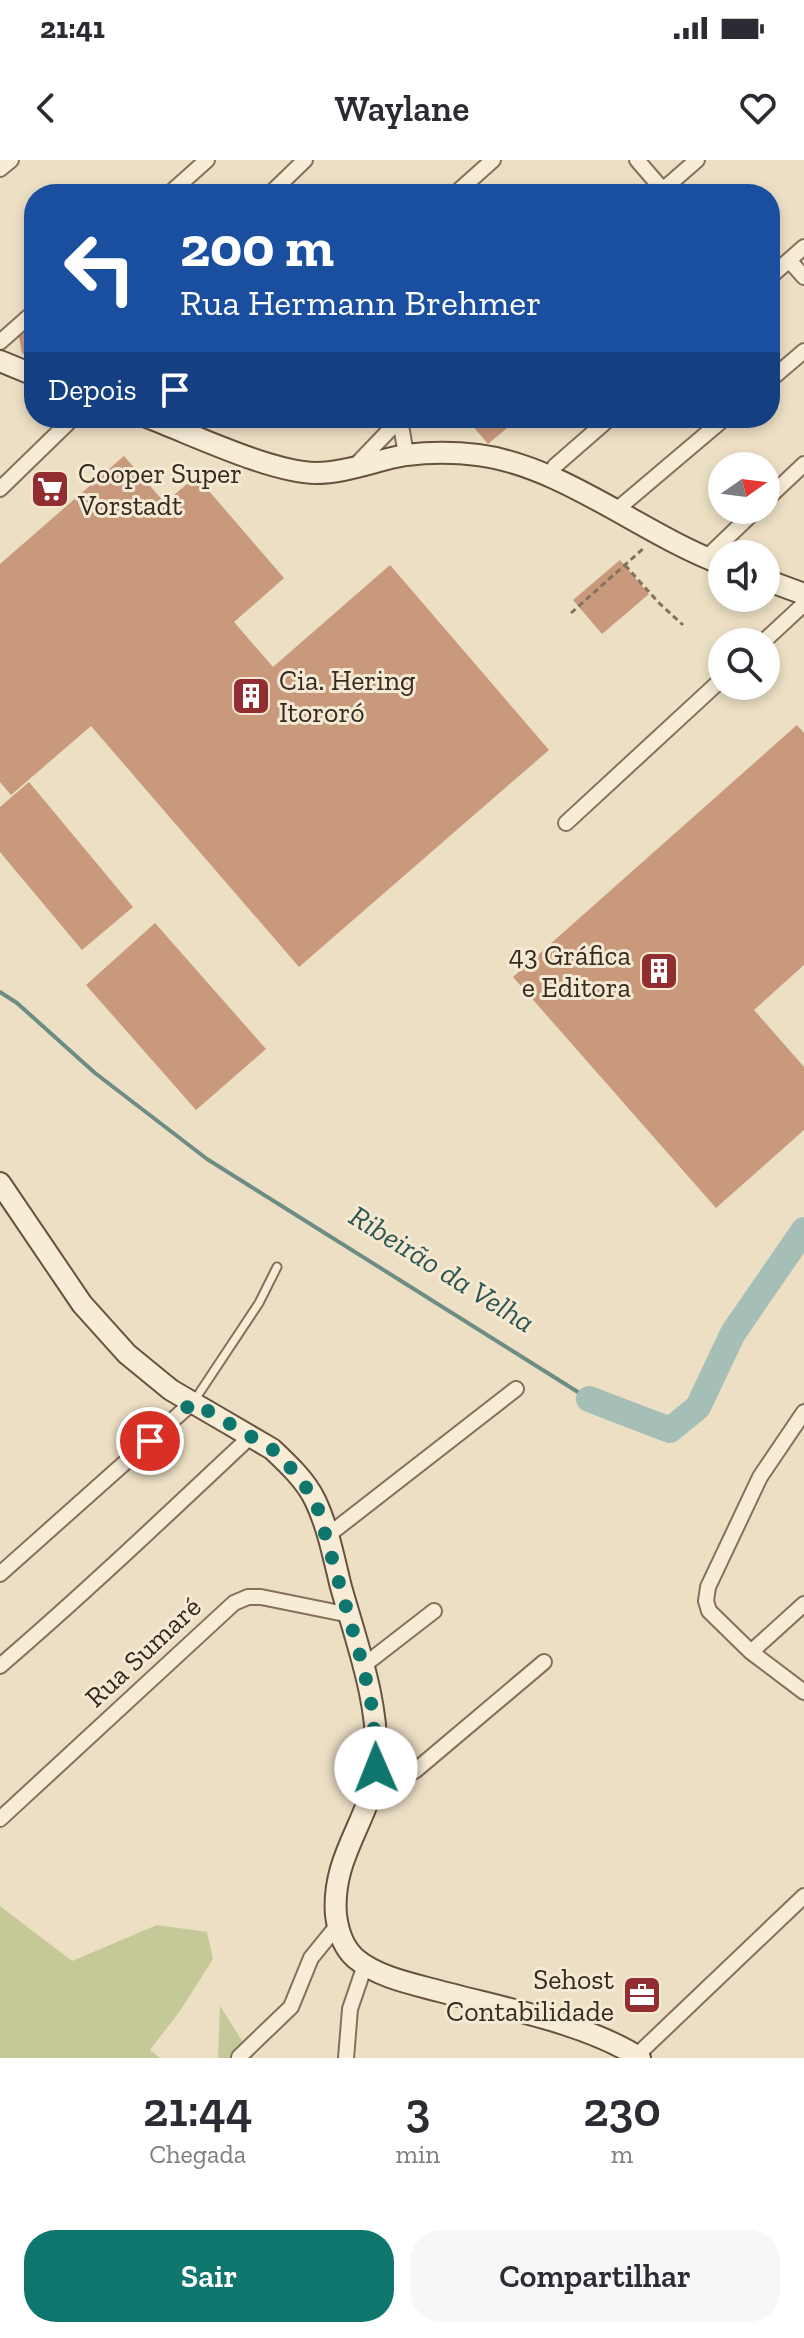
<!DOCTYPE html>
<html lang="pt">
<meta charset="utf-8">
<style>
:root{--surface:#fff;--page:#f7f7f7;--text:#2b2b33;--muted:#7c7c81;--accent:#0f766e}
body{margin:0;font-family:"Zilla Slab",serif;background:var(--page);color:var(--text);height:100vh;display:flex;flex-direction:column;font-size:30px;white-space:nowrap}
*{box-sizing:border-box;margin:0}
p{font-size:26px;color:var(--muted)}
.icon{flex:none;width:44px;height:44px;fill:none;stroke:currentColor;stroke-width:2;stroke-linecap:round;stroke-linejoin:round}
.map{position:relative;height:1898px;overflow:hidden}
.sheet{display:flex;flex-direction:column;background:var(--surface);flex:1}
.sheet>*{flex:none}
.guide{position:absolute;left:24px;top:24px;width:756px;height:244px;border-radius:32px;box-shadow:0 4px 12px #0003;background:#1a4fa0;color:#fff;overflow:hidden}
.needle{width:52px;rotate:76deg}
.tools{position:absolute;left:708px;top:292px;display:grid;gap:16px}
.tools a{display:grid;place-items:center;width:72px;height:72px;border-radius:50%;background:var(--surface);box-shadow:0 4px 12px #0003;font-size:40px}
.pin{position:absolute;display:grid;place-items:center;width:68px;height:68px;color:#fff;margin:-34px;border:4px solid #fff;border-radius:50%;box-shadow:0 2px 8px #0007}
.me{position:absolute;width:88px;margin:-44px;rotate:359deg;stroke-linejoin:round;filter:drop-shadow(0 0 6px #0008)}
.turn{display:flex;align-items:center;gap:28px;height:168px;padding:0 24px;font-size:36px}
.turn .icon{width:104px;height:104px;stroke-width:2.5}
.turn b{display:block;font-size:56px;line-height:68px}
.then{display:flex;align-items:center;height:76px;padding:0 24px;background:#0003;gap:16px;font-size:30px}
.eta{display:flex;justify-content:space-evenly;align-items:center;height:136px;text-align:center}
.eta b{font-size:48px;font-weight:600;line-height:56px}
.primary-button{display:flex;gap:16px;margin-top:auto;padding:16px 24px}
.primary-button a{flex:1;height:92px;border-radius:32px;background:var(--accent);color:#fff;font-size:32px;font-weight:600;line-height:92px;text-align:center}
.primary-button a+a{background:var(--page);color:var(--text)}
.status{display:flex;justify-content:space-between;align-items:center;height:56px;padding:0 40px;background:var(--surface);direction:ltr}
.status svg{height:22px;fill:currentColor}
header{display:flex;justify-content:space-between;align-items:center;height:104px;padding:0 24px;background:var(--surface);font-size:36px;font-weight:600}
.map>svg:first-child{display:block}
.green{fill:#c5c998}
.lines{fill:none;stroke-linecap:round;stroke-linejoin:round}
.stream{stroke:#6d8d84;stroke-width:4}
.river{stroke:#a5bfb7;stroke-width:26}
.building{fill:#c8997b}
.service-casing{stroke:#85705b;stroke-width:11}
.minor-casing{stroke:#85705b;stroke-width:18}
.secondary-casing{stroke:#67523e;stroke-width:24}
.path{stroke:#85705b;stroke-width:3;stroke-dasharray:6 4;stroke-linecap:butt}
.service{stroke:#f7ecd6;stroke-width:7}
.minor{stroke:#f7ecd6;stroke-width:14}
.secondary{stroke:#f7ecd6;stroke-width:20}
.route{stroke:#0f766e;stroke-width:14;stroke-dasharray:0 25.2}
.labels{text-anchor:middle;dominant-baseline:central;stroke-width:6;stroke-linejoin:round;paint-order:stroke}
.poi-label{font-size:28px;fill:#36291e;stroke:#f4e9d3;text-anchor:start}
.street-label{font-size:28px;fill:#36291e;stroke:#f4e9d3}
.water-label{font-size:30px;font-style:italic;fill:#2e5551;stroke:#f4e9d3}
</style>
<div class="status"><b>21:41</b><svg viewBox="0 0 49 12"><path d="M0 12V9h3v3zM5 12V6h3v6zM10 12V3h3v9zM15 12V0h3v12zM26 1h20v11H26zM47 4h2v5h-2z"/></svg></div>
<header><svg class="icon" aria-label="back" viewBox="0 0 24 24"><path d="M15 5l-7 7 7 7"/></svg>Waylane<svg class="icon" aria-label="heart" viewBox="0 0 24 24"><path d="M12 20l-8-8c-3-5 5-10 8-4 3-6 11-1 8 4z"/></svg></header>
<div class="map">
<svg width="804" height="1898" viewBox="0 0 804 1898">
<rect width="100%" height="100%" fill="#ecdfc4"/>
<path class="green" d="M0,1746L72,1801L157,1765L207,1772L213,1799L180,1851L150,1890L160,1898H0Z
M220,1846L253,1898H218Z"/>
<g class="lines">
<path class="stream" d="M0,832L17,843L95,913L207,999L589,1239"/>
<path class="river" d="M589,1239L670,1270L698,1247L733,1173L804,1070"/>
</g>
<path class="building" d="M34,165V201L22,193L19,177Z
M466,258H519L488,284Z
M124,296L165,343L196,316L284,418L234,462L273,507L390,405L549,590L299,807L91,566L11,635L0,622V404Z
M620,400L649,434L602,474L573,440Z
M797,565L804,573V805L754,850L804,907V970L716,1048L513,817Z
M29,622L133,747L82,790L0,692V647Z
M155,763L266,889L196,950L86,825Z"/>
<g class="lines">
<defs>
<path id="service" d="M194,1241L259,1143L277,1107"/>
<path id="minor" d="M637,0L663,30
M0,9L11,0
M169,34L207,0
M270,34L305,0
M455,34L493,0
M658,34L697,0
M789,100L804,117
M770,117L804,87
M0,182L34,152
M770,220L804,191
M400,259L406,295
M187,272L202,258
M354,307L401,258
M550,317L555,306L610,258
M0,329L73,258
M766,340L804,304
M615,351L725,258
M706,398L756,350
M763,482L804,444
M566,663L722,519
M804,1252L760,1317L708,1427L706,1441L709,1451L751,1492L804,1532
M327,1376L516,1229
M0,1414L193,1242
M751,1492L804,1444
M0,1506C86,1432 169,1353 251,1276
M363,1506L434,1451
M367,1640L416,1610L544,1502
M0,1659L234,1443L248,1437H261L350,1455
M239,1897L291,1847L311,1798L337,1766
M346,1898L350,1849L365,1805
M634,1898L804,1736"/>
<path id="secondary" d="M0,201L34,215
M149,258C194,275 270,312 316,313C346,313 376,300 406,295C429,292 455,292 478,295C563,306 642,374 722,404
M766,420L804,434
M0,1023L82,1144L127,1194L171,1230L272,1289C288,1304 306,1321 315,1340C328,1367 334,1399 341,1427C357,1484 380,1545 376,1604C373,1658 331,1694 336,1755C338,1771 343,1787 355,1798C377,1817 413,1824 439,1831C502,1848 586,1863 640,1898"/>
</defs>
<use href="#service" class="service-casing"/>
<use href="#minor" class="minor-casing"/>
<use href="#secondary" class="secondary-casing"/>
<path class="path" d="M625,405L658,442L683,465
M571,453L645,387"/>
<use href="#service" class="service"/>
<use href="#minor" class="minor"/>
<use href="#secondary" class="secondary"/>
</g>
<g class="lines">
<path class="route" d="M150,1281L193,1242L272,1289L286,1302L315,1339L363,1506L373,1552L376,1608"/>
</g>
<defs>
<symbol id="supermarket-square" viewBox="-11 -11 22 22"><rect x="-9" y="-9" width="18" height="18" rx="4" fill="#922e32" stroke="#f4e9d3"/><path d="M-6-5.5h2.5l.6 2H6L4.5 2H-2.5L-4.4-4H-6ZM-1.5 3.2a1.3 1.3 0 1 0 .1 0ZM3 3.2a1.3 1.3 0 1 0 .1 0Z" fill="#fff"/></symbol>
<symbol id="building-square" viewBox="-11 -11 22 22"><rect x="-9" y="-9" width="18" height="18" rx="4" fill="#922e32" stroke="#f4e9d3"/><path d="M-4-6H4V6H1V3H-1V6H-4ZM-2.5-4.3h1.7v1.8h-1.7ZM.8-4.3h1.7v1.8H.8ZM-2.5-1h1.7V.8h-1.7ZM.8-1h1.7V.8H.8Z" fill="#fff"/></symbol>
<symbol id="office-square" viewBox="-11 -11 22 22"><rect x="-9" y="-9" width="18" height="18" rx="4" fill="#922e32" stroke="#f4e9d3"/><path d="M-6-3h4V-5.5h4V-3h4V5H-6ZM-1-4.5V-3h2v-1.5ZM-6 0V1H6V0Z" fill="#fff"/></symbol>
</defs>
<g fill-rule="evenodd">
<use href="#supermarket-square" x="28" y="307" width="44" height="44"/>
<use href="#building-square" x="229" y="514" width="44" height="44"/>
<use href="#building-square" x="637" y="789" width="44" height="44"/>
<use href="#office-square" x="620" y="1813" width="44" height="44"/>
</g>
<g class="labels">
<g class="poi-label">
<text x="78" y="313">Cooper Super<tspan x="78" dy="32">Vorstadt</tspan></text>
<text x="279" y="520">Cia. Hering<tspan x="279" dy="32">Itororó</tspan></text>
<text x="631" y="795" text-anchor="end">43 Gráfica<tspan x="631" dy="32">e Editora</tspan></text>
<text x="614" y="1819" text-anchor="end">Sehost<tspan x="614" dy="32">Contabilidade</tspan></text>
</g>
<g class="street-label">
<text transform="translate(143 1492) rotate(-43)">Rua Sumaré</text>
</g>
<g class="water-label">
<text transform="translate(442 1109) rotate(32)">Ribeirão da Velha</text>
</g>
</g>
</svg>
<div class="tools">
<a><svg class="needle" viewBox="-14 -14 28 28"><path d="M0-13l5 13h-10z" fill="#e53935"/><path d="M0 13l5-13h-10z" fill="#7c7c81"/></svg></a>
<a><svg class="icon" aria-label="sound" viewBox="0 0 24 24"><path d="M4 9h4l5-4v14l-5-4H4zM17 9q2 3 0 6"/></svg></a>
<a><svg class="icon" aria-label="search" viewBox="0 0 24 24"><circle cx="10" cy="10" r="6"/><path d="M15 15l6 6"/></svg></a>
</div>
<div class="pin" style="left:150px;top:1281px;background:#d93025"><svg class="icon" aria-label="arrive" viewBox="0 0 24 24"><path d="M6 21V4h12l-3 4 3 4H6"/></svg></div>
<svg class="me" style="left:376px;top:1608px" viewBox="-20 -20 40 40"><circle r="19" fill="#fff"/><path d="M0-13L10 11 0 6-10 11z" fill="#0f766e"/></svg>
<div class="guide">
<div class="turn"><svg class="icon" aria-label="left" viewBox="0 0 24 24"><path d="M17 20v-9H6M10 6l-5 5 5 5"/></svg><div><b>200 m</b>Rua Hermann Brehmer</div></div>
<div class="then">Depois<svg class="icon" aria-label="arrive" viewBox="0 0 24 24"><path d="M6 21V4h12l-3 4 3 4H6"/></svg></div>
</div>
</div>
<section class="sheet">
<div class="eta">
<div><b>21:44</b><p>Chegada</p></div>
<div><b>3</b><p>min</p></div>
<div><b>230</b><p>m</p></div>
</div>
<div class="primary-button"><a>Sair</a><a>Compartilhar</a></div>
</section>
